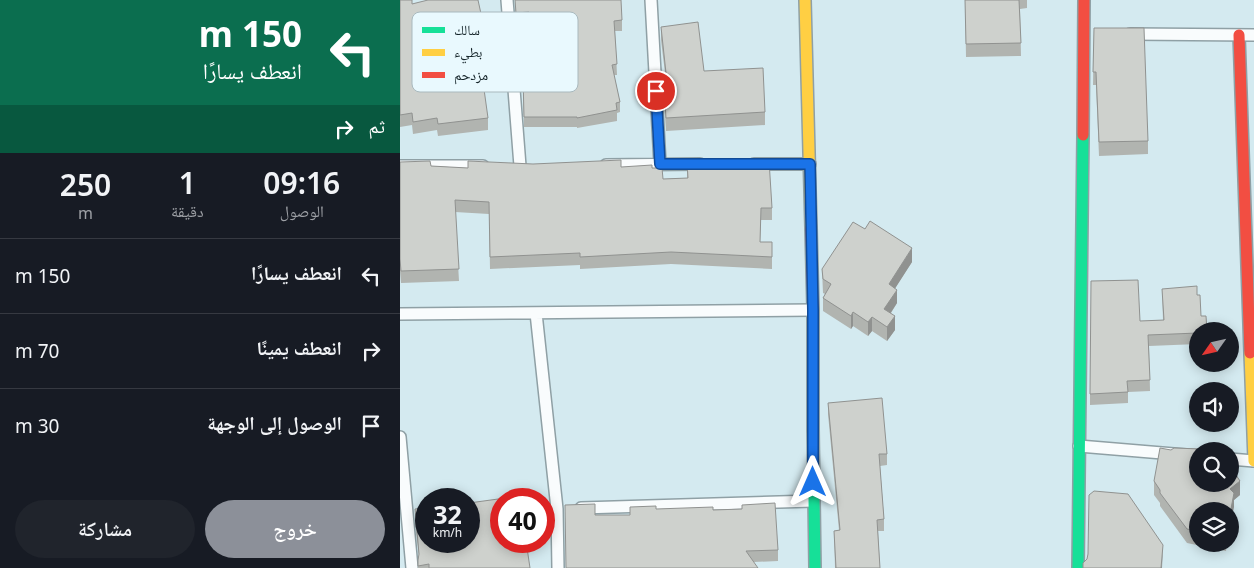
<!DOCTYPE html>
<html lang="ar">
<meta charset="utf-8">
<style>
:root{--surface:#171b24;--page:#20242c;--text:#f1f3f6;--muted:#9ea1a6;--line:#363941;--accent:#8c9099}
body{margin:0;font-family:"Noto Sans","Noto Naskh Arabic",sans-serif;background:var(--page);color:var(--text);direction:rtl;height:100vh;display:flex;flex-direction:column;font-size:19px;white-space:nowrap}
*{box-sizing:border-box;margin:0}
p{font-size:16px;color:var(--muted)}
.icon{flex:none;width:28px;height:28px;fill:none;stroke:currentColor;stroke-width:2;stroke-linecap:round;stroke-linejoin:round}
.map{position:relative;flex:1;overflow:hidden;direction:ltr}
.side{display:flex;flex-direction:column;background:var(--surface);width:400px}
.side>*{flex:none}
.top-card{background:#0b6e4f;color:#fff;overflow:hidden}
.needle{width:32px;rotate:236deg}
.controls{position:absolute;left:789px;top:322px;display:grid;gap:10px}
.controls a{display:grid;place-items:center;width:50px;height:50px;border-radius:50%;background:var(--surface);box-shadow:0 2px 12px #0003;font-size:25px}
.speed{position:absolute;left:15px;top:488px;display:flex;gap:10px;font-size:25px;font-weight:700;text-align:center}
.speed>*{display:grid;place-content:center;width:65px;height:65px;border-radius:50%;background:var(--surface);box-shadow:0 2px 12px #0003;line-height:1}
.speed small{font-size:12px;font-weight:400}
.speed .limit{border:8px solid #d22;background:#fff;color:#111}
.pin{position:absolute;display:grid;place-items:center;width:42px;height:42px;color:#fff;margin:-21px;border:2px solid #fff;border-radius:50%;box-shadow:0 1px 5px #0007}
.me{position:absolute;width:55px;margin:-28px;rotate:0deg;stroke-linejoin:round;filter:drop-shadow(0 0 4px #0008)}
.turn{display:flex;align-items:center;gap:18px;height:105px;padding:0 15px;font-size:22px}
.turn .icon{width:65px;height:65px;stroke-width:2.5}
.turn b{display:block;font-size:35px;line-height:42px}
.then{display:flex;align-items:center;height:48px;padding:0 15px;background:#0003;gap:10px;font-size:19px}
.eta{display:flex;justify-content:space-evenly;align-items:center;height:85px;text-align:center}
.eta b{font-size:30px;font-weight:600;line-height:35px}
.button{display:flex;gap:10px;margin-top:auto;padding:10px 15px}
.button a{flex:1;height:58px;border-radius:30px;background:var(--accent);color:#fff;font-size:20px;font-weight:600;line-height:58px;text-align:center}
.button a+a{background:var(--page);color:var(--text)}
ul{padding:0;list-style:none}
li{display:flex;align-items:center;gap:15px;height:75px;padding:0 15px;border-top:1px solid var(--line)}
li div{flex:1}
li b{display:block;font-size:19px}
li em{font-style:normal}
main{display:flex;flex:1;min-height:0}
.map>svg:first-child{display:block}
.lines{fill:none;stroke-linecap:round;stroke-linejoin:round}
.street-casing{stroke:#8fa0a5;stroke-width:14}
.fast-casing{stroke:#8fa0a5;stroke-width:14}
.slow-casing{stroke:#8fa0a5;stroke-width:14}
.jam-casing{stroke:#8fa0a5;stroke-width:14}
.street{stroke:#f9fcfd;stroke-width:11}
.fast{stroke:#16e098;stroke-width:11}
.slow{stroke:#ffcf43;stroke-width:11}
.jam{stroke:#f24e42;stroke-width:11}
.wall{fill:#b1b4b0}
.shaded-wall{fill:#909290}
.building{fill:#ced1cd;stroke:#909290}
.route-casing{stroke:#114b97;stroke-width:12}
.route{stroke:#1a73e8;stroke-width:9}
.key{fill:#e9f9fe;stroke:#a9b9be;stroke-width:1}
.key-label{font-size:14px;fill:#132328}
</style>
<main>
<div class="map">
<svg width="854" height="568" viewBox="0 0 854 568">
<rect width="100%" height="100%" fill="#d4eaf0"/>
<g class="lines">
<defs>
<path id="street" d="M107,0L120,166
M251,0L260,164
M730,34L854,35
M354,164H410
M206,165L300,164
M0,166H83
M136,313L157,509L158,568
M0,314L413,310
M0,437L12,568
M679,446L798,456
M830,459L854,461
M181,508L413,501"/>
<path id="fast" d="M413,429L415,568
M678,568L683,135"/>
<path id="slow" d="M405,0L411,228
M850,353L854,461"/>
<path id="jam" d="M839,35L850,353
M683,135L684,0
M411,228L413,310V429"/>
</defs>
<use href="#street" class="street-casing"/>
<use href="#fast" class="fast-casing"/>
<use href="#slow" class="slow-casing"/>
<use href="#jam" class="jam-casing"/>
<use href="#street" class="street"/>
<use href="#fast" class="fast"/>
<use href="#slow" class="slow"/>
<use href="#jam" class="jam"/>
</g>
<path class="wall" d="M0,0L12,4L83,35L18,51L19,70L29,88L88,118V130L38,136L37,130L13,134L12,125L0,127Z
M115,0L222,20V31H215L217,75H214L220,102V112L217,113V121L177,128V127H124L123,88L171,77L168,33L130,37L129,23L116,24Z
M565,0H627V8L620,9L621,56L566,57Z
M261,27L304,71L365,112V125L266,131L263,86V73H265L261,40Z
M694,28L748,141V154L699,156L696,85H693Z
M0,162L31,166L68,168L133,164L252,168L263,179L287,178V163L372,208V220H361L360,242H372V269L271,264L180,269V265L90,269L89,214L55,212L59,281L1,283L0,271Z
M512,262L495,288L497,303L491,313L495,330L487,341L472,331L468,336L453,326L451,329L423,311V298L425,294L423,293L422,269Z
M762,289L798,331V344L749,346L750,391L728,392V403L690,405V394L740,321L763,320Z
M428,403L487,454V465L480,466L484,519V531H478L480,568H435L434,531L439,530L428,414Z
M836,470V474L840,495L834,500V507L798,511V544H827L826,551L787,543L760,506V503L754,495V481Z
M15,509L130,568H18V560L19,557L15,522Z
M256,509L313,510L378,550V561L354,562L195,515H230Z"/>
<path class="shaded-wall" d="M83,23V35L18,51V39Z
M512,248V262L489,298V284Z
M497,290V303L484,323V309Z
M453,312V326L451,329V316Z
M495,316V330L487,341V327Z
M472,317V331L468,336V322Z
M836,456V470L834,485V472Z
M840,481V495L834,500V507L830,528V489Z
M763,545L762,568H761Z"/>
<path class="building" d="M0,0H12V4L28,0H78L83,23L18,39L19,70L26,69L29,88L83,82L88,118L38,124L37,118L13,122L12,113L0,115Z
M115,0H221L222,20L214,21L217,64L212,65L220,102L216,103L217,110L177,118V117H124L123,77H172L168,22L130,26L129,12L116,13Z
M565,0H619L621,43L566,44Z
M298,22L304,71L363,68L365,112L266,118L263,73H266L261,27Z
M694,28H744L748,141L699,142L696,72H693Z
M221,160V167L252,165V168H262L263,179L288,178L287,163L369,160L372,208H361L360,242H372V257L271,252L180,257V253L90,257L89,202L55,200L59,269L1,271L0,259V162L30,161L31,166L68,168V161L133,164Z
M470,221L512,248L489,284L497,290L484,309L495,316L487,327L472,317L468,322L453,312L451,316L423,298L431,284L423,279L422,269L453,222L465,229Z
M738,280L740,321L764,320L762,289L797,286V295H800L801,316H806L807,331H798V333L748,335L750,380L727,381L728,392L690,394L691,281Z
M482,398L487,454H479L484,519L477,520L480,568H436L434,531L440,530L428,403Z
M760,448L771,450L774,448L801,449L812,451H798V484H830V455L836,456L834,472L840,481L830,489L834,493L830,514V511H798V531L787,529L760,493V490L754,481Z
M694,491L728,494L763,545L761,568H683V563L687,559L688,554L689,495Z
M120,496V499H101V541H126L130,568H29V564L18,566V560L19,554L15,509L26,508V541H69V503Z
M375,503L378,550L346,551L358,568H166L165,505L195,504V515H230V507L256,506V509L313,507V510L342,509V505Z"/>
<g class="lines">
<defs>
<path id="route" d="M256,91L260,164H410L413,310V482"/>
</defs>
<use href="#route" class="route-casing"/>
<use href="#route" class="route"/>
</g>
<rect x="12" y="12" width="166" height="80" rx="8" class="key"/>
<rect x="22" y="27" width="23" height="6" fill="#16e098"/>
<rect x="22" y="49" width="23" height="7" fill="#ffcf43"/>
<rect x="22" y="72" width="23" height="6" fill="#f24e42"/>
<g class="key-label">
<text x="54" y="35">سالك</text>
<text x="54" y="57">بطيء</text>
<text x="54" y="80">مزدحم</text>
</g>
</svg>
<div class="controls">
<a><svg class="needle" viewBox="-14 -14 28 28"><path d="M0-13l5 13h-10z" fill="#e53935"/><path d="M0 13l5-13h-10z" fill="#9ea1a6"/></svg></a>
<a><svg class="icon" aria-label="sound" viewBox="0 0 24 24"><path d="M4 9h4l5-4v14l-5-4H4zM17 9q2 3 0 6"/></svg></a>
<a><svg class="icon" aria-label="search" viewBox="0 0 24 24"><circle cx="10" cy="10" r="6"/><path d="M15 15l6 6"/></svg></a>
<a><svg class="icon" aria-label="layers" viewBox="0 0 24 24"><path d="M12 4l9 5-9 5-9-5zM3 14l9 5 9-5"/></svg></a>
</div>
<div class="speed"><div>32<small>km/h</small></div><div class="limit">40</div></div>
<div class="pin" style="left:256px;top:91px;background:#d93025"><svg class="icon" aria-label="arrive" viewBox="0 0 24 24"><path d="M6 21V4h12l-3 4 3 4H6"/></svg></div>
<svg class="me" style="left:413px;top:482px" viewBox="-20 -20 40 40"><path d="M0-17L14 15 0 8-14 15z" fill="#1a73e8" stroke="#fff" stroke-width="4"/></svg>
</div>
<section class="side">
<div class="top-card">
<div class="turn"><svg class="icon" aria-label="left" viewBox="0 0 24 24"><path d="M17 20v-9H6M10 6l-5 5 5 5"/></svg><div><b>150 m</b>انعطف يسارًا</div></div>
<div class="then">ثم<svg class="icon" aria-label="right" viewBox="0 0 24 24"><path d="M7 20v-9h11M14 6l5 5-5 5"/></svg></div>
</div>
<div class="eta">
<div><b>09:16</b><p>الوصول</p></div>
<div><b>1</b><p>دقيقة</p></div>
<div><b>250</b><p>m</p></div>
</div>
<ul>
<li><svg class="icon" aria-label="left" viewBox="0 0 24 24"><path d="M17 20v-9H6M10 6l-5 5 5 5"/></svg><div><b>انعطف يسارًا</b></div><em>150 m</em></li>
<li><svg class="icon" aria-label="right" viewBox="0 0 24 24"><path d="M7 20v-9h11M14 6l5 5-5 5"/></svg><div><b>انعطف يمينًا</b></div><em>70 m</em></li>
<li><svg class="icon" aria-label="arrive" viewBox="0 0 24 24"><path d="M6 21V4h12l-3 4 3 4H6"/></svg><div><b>الوصول إلى الوجهة</b></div><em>30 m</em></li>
</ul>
<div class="button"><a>خروج</a><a>مشاركة</a></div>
</section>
</main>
